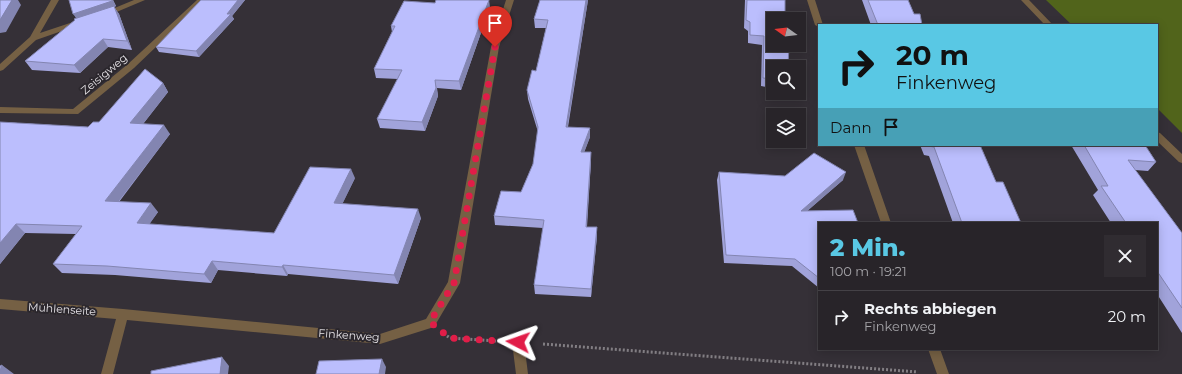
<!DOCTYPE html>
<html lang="de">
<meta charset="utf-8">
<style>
:root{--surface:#282429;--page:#302c31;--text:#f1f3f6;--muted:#a5a4a8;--line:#444146;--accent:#59c8e4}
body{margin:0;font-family:Montserrat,sans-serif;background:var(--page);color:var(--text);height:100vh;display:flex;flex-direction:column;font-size:15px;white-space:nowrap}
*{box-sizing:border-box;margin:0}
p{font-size:13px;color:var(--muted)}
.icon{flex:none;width:22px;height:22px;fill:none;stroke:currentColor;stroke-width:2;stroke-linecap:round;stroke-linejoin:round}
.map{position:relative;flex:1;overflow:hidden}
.drawer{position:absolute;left:818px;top:222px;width:340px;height:128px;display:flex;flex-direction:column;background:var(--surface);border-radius:0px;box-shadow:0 2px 10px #0003,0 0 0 1px var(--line)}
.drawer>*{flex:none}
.hud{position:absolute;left:818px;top:24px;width:340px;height:122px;border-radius:0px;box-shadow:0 2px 10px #0003,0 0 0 1px var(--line);background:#59c8e4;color:#111;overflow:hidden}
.needle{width:26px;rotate:284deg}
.fabs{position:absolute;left:766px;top:12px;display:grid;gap:8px}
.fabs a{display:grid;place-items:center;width:40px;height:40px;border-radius:0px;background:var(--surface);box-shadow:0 2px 10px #0003,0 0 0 1px var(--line);font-size:20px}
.pin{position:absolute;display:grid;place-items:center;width:34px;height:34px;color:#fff;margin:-41px -17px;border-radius:50% 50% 50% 0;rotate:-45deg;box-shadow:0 0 4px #0007}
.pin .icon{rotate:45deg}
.me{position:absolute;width:44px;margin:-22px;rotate:274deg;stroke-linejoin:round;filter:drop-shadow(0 0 3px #0008)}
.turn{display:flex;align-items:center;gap:14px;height:84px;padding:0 12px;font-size:18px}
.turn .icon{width:52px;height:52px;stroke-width:2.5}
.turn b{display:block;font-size:28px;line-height:34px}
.then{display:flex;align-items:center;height:38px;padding:0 12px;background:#0003;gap:8px;font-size:15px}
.round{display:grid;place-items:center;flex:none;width:42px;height:42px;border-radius:0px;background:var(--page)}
.overview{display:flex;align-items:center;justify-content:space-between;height:68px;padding:0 12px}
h1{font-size:24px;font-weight:800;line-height:30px;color:var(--accent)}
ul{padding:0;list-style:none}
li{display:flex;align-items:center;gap:12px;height:52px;padding:0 12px;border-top:1px solid var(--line)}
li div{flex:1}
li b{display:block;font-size:15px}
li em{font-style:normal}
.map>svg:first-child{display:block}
.green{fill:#51641b}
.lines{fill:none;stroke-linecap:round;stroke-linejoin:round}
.path{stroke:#827e83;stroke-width:3;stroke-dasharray:2 2;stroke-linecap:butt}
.minor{fill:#756044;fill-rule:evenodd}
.wall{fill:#a1a3da}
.shaded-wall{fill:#8385b1}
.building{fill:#bbbefd;stroke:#8385b1}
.route{stroke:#e11d48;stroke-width:7;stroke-dasharray:0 12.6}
.labels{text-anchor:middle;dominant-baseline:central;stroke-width:4;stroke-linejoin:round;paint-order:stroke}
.street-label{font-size:11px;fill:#e6e3e7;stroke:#2b272d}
</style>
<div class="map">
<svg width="1182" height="374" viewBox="0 0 1182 374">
<rect width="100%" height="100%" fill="#353037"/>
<path class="green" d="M1046,0H1182V133L1157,108V25H1072Z"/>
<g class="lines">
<path class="path" d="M447,336L450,338L496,341
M543,344L918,372"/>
<path class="minor" d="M51,0H59L40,33L79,20H82V24L36,40L3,70L0,71V64L30,37Z
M134,0H145L107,16H104L100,14Z
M197,0H205L134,68L78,114L0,113V107L73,109L128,64Z
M506,0H514L499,47L460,283L434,327L380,344L127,320L113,374H101L116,319L0,309V299L123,309L380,334L426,319L448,282L491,47Z
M807,0H815L823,25H819V27L815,25Z
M1021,0H1029L1053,25H1045Z
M1157,132L1160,133L1182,154V163L1179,162L1157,141Z
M854,145H864L891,223H881Z
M518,337L522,338L524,342L528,374H516L512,342L514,338Z
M928,349H940L949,374H937Z"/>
</g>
<path class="wall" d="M69,0H113L116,6L114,7L119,14L132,50L108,47L80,73L32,70L25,61L75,20L76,18Z
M201,0H245L232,16L234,19L199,57L159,52L156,47Z
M540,0H588L568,127L590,128V137L584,152L591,161L587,227H597V236L591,297L535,294L534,285L543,228L495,225L494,216L521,192L533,164L538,132L528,99L527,90L536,71L546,28H535L534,19Z
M745,0H785L773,67V88L761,86L762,45L748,43V31L744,28Z
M862,0H908L914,14L922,25H871Z
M490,7L461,90L437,88L438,96L425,131L380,128L377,119L398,79L376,78L374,69L392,32L391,26Z
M163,83L168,92L143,124L170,134L119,202L158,212L149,224L274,233L355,178L342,204L421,218L398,284L288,274L287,276L218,270L211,283L115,275L62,273L53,264L76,234L25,233L0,264V122L88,127L99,122Z
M920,145H980L996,182L1021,223H953L929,156L924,155Z
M1071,145H1145L1156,162L1148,171L1135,170L1182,233V333L1157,294V223H1111L1093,195L1098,190Z
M719,172L843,180L807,211L819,223V288L792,266L724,263L717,180Z"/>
<path class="shaded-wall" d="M12,0H18L21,5L6,32L0,33V20Z
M112,0H113L116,6L114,7L119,14L132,50L127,41L77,19L73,14Z
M238,0H245L232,16L234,19L199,57L196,51Z
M489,0L490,7L461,90L459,81Z
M586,0H588L566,136V127Z
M103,39L108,47L80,73L74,65Z
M435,80L438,96L425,131L422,122Z
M163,83L168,92L136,133L130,123Z
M164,125L170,134L112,210L105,201Z
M590,128V137L581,161V152Z
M591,152V161L586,235V227Z
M351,169L355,178L338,213L334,203Z
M846,172L843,180L798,219L801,211Z
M151,203L158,212L144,232L137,223Z
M418,209L421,218L398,284L394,275Z
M16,224L25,233L0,264V243Z
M597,227V236L591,297V289Z
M212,261L218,270L211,283L204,274Z
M283,265L288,274L287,276L282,267Z
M222,357L229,366L228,374H220Z
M382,359L386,367L385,374H379Z
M2,365L14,374H0V371Z"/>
<path class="building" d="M0,0H12L0,20Z
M69,0H112V1L73,14Z
M201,0H238L227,14H231L196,51L156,47Z
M436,0H489L459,81L435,80L436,88L422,122L377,119L402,70L374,69L395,26H391L404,1L435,3Z
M540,0H586L566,127L590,128L581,152H591L586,227H597L591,289L534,285L544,220L494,216L501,191L521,192L533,164L538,127L527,90L532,70L536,71L548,20L534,19Z
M747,0H785V18L791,19H773V45H789L788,67H773V79L763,78L764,36L750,35V22L746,20Z
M868,0H908L914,14H920L922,25H878Z
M114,6L127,41L103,39L74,65L25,61L75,20L74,19Z
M145,69L163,83L130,123L164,125L105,201L151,203L137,223L274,233L310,167L351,169L334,203L418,209L394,275L283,265L282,267L212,261L204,274L107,266L53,264L82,226L16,224L0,243V122L88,127L93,122H99Z
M928,145H980L996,182H1003L1021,223H962L934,147L928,146Z
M1084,145H1145L1156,162L1128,160L1182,233V308L1157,271V223H1126L1101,186H1108Z
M814,153L846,172L801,211L853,210L858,223H819V278L795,259L726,255L719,172L785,176Z
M222,357L220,374H151V371Z
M382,359L379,374H316L319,361Z
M2,365L0,371V366Z"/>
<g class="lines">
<path class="route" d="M495,47L454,283L430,322L450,338L518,342"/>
</g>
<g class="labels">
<g class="street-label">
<text transform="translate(104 74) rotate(-40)">Zeisigweg</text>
<text transform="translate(62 309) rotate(4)">Mühlenseite</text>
<text transform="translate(349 335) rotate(4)">Finkenweg</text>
</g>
</g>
</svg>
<div class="fabs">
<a><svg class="needle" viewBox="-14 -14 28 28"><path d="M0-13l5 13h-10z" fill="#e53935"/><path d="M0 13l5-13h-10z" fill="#a5a4a8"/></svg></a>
<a><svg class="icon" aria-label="search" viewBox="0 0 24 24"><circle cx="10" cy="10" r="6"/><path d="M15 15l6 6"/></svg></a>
<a><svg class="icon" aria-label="layers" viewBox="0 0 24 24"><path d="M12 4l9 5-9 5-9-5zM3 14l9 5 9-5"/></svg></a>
</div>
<div class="pin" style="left:495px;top:47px;background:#d93025"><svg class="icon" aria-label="arrive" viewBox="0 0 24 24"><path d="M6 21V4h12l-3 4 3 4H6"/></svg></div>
<svg class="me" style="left:518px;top:342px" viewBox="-20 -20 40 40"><path d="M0-17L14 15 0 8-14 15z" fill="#e11d48" stroke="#fff" stroke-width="4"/></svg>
<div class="hud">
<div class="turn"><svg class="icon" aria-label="right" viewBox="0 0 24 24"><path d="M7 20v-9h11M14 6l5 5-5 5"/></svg><div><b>20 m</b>Finkenweg</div></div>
<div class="then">Dann<svg class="icon" aria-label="arrive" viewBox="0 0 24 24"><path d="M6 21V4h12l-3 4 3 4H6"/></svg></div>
</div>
<section class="drawer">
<div class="overview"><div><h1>2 Min.</h1><p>100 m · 19:21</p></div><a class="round"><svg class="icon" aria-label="close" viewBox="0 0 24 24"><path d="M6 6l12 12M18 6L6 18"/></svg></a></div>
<ul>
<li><svg class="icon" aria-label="right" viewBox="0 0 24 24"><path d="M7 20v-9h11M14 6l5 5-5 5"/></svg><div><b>Rechts abbiegen</b><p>Finkenweg</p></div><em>20 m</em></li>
</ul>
</section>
</div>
